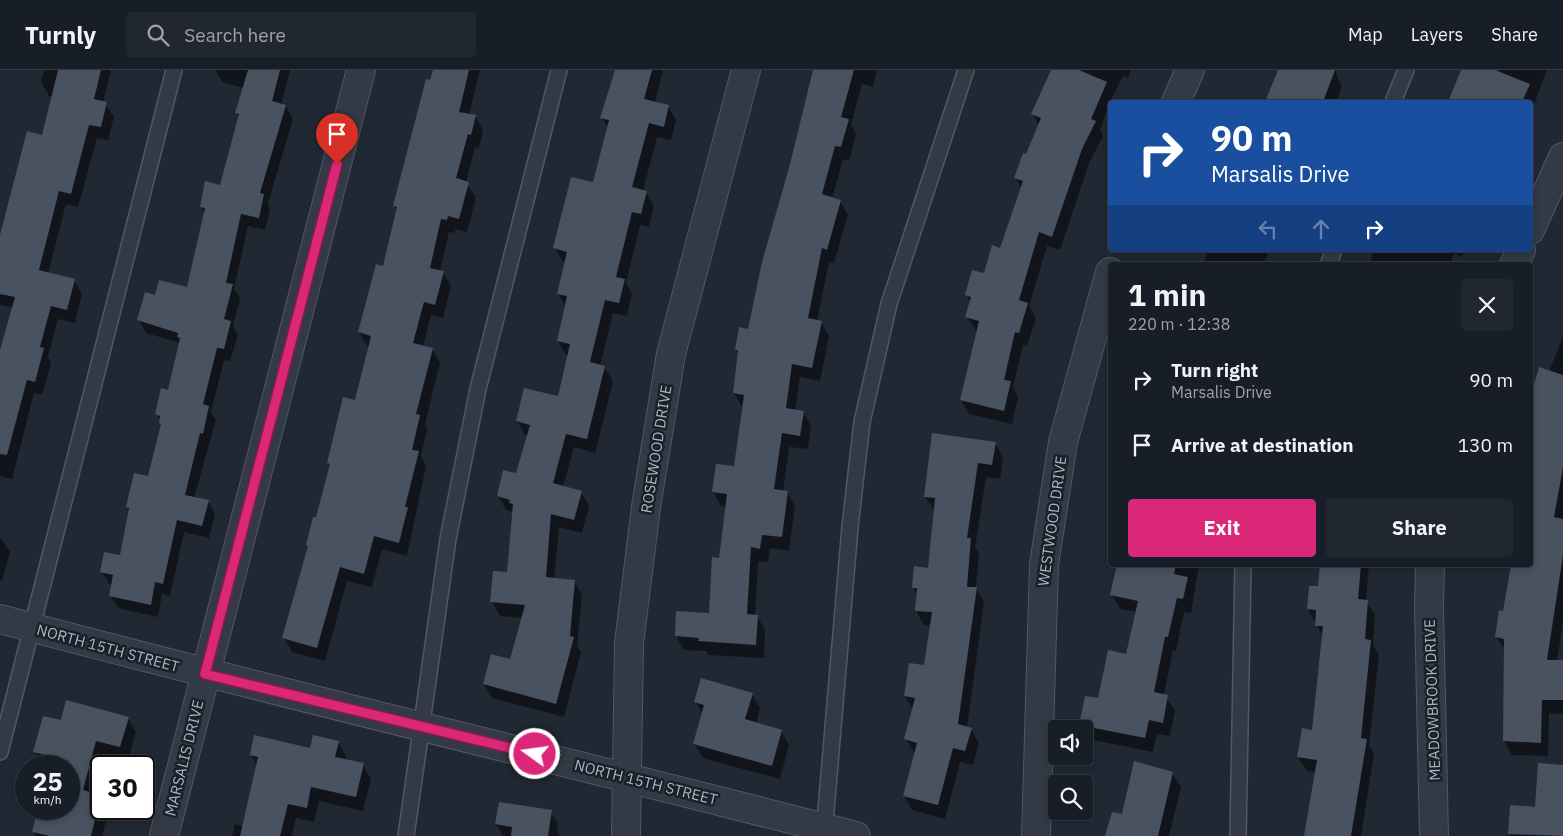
<!DOCTYPE html>
<meta charset="utf-8">
<style>
:root{--surface:#181e27;--page:#21272f;--text:#f1f3f6;--muted:#9fa2a7;--line:#363c44;--accent:#db2777}
body{margin:0;font-family:"IBM Plex Sans",sans-serif;background:var(--page);color:var(--text);height:100vh;display:flex;flex-direction:column;font-size:19px;white-space:nowrap}
*{box-sizing:border-box;margin:0}
p{font-size:16px;color:var(--muted)}
.icon{flex:none;width:28px;height:28px;fill:none;stroke:currentColor;stroke-width:2;stroke-linecap:round;stroke-linejoin:round}
.map{position:relative;flex:1;overflow:hidden}
.sheet{position:absolute;left:1108px;top:192px;width:425px;height:305px;display:flex;flex-direction:column;background:var(--surface);border-radius:5px;box-shadow:0 2px 8px #0003,0 0 0 1px var(--line)}
.sheet>*{flex:none}
.banner{position:absolute;left:1108px;top:30px;width:425px;height:152px;border-radius:5px;box-shadow:0 2px 8px #0003,0 0 0 1px var(--line);background:#1a4fa0;color:#fff;overflow:hidden}
.controls{position:absolute;left:1048px;top:650px;display:grid;gap:10px}
.controls a{display:grid;place-items:center;width:45px;height:45px;border-radius:5px;background:var(--surface);box-shadow:0 2px 8px #0003,0 0 0 1px var(--line);font-size:25px}
.speed{position:absolute;left:15px;top:685px;display:flex;gap:10px;font-size:25px;font-weight:700;text-align:center}
.speed>*{display:grid;place-content:center;width:65px;height:65px;border-radius:50%;background:var(--surface);box-shadow:0 2px 8px #0003,0 0 0 1px var(--line);line-height:1}
.speed small{font-size:12px;font-weight:400}
.speed .limit{border:2px solid #111;border-radius:8px;background:#fff;color:#111}
.pin{position:absolute;display:grid;place-items:center;width:42px;height:42px;color:#fff;margin:-51px -21px;border-radius:50% 50% 50% 0;rotate:-45deg;box-shadow:0 0 5px #0007}
.pin .icon{rotate:45deg}
.me{position:absolute;width:55px;margin:-28px;rotate:284deg;stroke-linejoin:round;filter:drop-shadow(0 0 4px #0008)}
.turn{display:flex;align-items:center;gap:18px;height:105px;padding:0 20px;font-size:22px}
.turn .icon{width:65px;height:65px;stroke-width:2.5}
.turn b{display:block;font-size:35px;line-height:42px}
.lanes{display:flex;align-items:center;height:48px;padding:0 20px;background:#0003;justify-content:center;gap:25px;direction:ltr}
.lanes .off{opacity:.35}
.round{display:grid;place-items:center;flex:none;width:52px;height:52px;border-radius:5px;background:var(--page)}
.head{display:flex;align-items:center;justify-content:space-between;height:85px;padding:0 20px}
h1{font-size:30px;font-weight:700;line-height:38px}
.cta{display:flex;gap:10px;margin-top:auto;padding:10px 20px}
.cta a{flex:1;height:58px;border-radius:5px;background:var(--accent);color:#fff;font-size:20px;font-weight:700;line-height:58px;text-align:center}
.cta a+a{background:var(--page);color:var(--text)}
ul{padding:0;list-style:none}
li{display:flex;align-items:center;gap:15px;height:65px;padding:0 20px}
li div{flex:1}
li b{display:block;font-size:19px}
li em{font-style:normal}
header{display:flex;align-items:center;gap:30px;box-sizing:border-box;height:70px;padding:0 25px;background:var(--surface);border-bottom:1px solid var(--line)}
header strong{font-size:24px}
nav{display:flex;gap:28px;margin-inline-start:auto;font-size:18px}
.search{width:350px;height:45px;background:var(--page);display:flex;align-items:center;gap:12px;box-sizing:border-box;padding:0 18px;border-radius:5px;color:var(--muted);font-size:19px}
.map>svg:first-child{display:block}
.shadow{fill:#0007}
.building{fill:#495260}
.lines{fill:none;stroke-linecap:round;stroke-linejoin:round}
.service-casing{stroke:#515863;stroke-width:18}
.minor-casing{stroke:#515863;stroke-width:30}
.service{stroke:#333a45;stroke-width:15}
.minor{stroke:#333a45;stroke-width:28}
.route-casing{stroke:#8e194d;stroke-width:12}
.route{stroke:#db2777;stroke-width:9}
.labels{text-anchor:middle;dominant-baseline:central;stroke-width:5;stroke-linejoin:round;paint-order:stroke}
.street-label{font-size:15px;fill:#adb5c2;stroke:#192029}
</style>
<header>
<strong>Turnly</strong>
<div class="search"><svg class="icon" aria-label="search" viewBox="0 0 24 24"><circle cx="10" cy="10" r="6"/><path d="M15 15l6 6"/></svg>Search here</div>
<nav><a>Map</a><a>Layers</a><a>Share</a></nav>
</header>
<div class="map">
<svg width="1563" height="766" viewBox="0 0 1563 766">
<rect width="100%" height="100%" fill="#202834"/>
<path class="shadow" d="M44,0H111L103,32L114,46L108,70L97,68L78,137L66,134L48,204L74,210L82,224L75,253L58,249L48,287L51,293L42,325L34,323L12,409L0,406V284L13,238L0,235V170L43,66L53,27L49,26L41,12Z
M215,0H290L281,35L286,36L293,49L268,133L270,138L265,160L248,156L234,219L240,228L233,256L238,265L230,291L224,290L211,342L216,350L194,428L208,431L215,444L209,468L184,462L170,526L162,524L158,547L118,538L110,525L112,515L109,514L102,502L121,487L130,442L127,437L149,408L162,356L157,344L168,321L180,273L146,263L139,250L156,226L188,219L205,144L201,137L206,113L221,116L239,48L237,43L244,18L222,12Z
M434,0H480L469,45L475,46L483,60L479,78L475,77L466,113L476,127L467,162L456,159L454,163L449,162L440,201L443,202L451,216L443,248L431,245L423,277L432,279L440,293L425,354L427,359L421,386L426,396L407,486L382,479L372,517L347,511L325,591L292,582L284,568L309,478L307,475L316,449L330,396L328,393L356,331L369,276H367L359,262L384,197L398,141L394,136Z
M616,0H663L655,33L668,36L676,50L671,70L657,67L643,121L646,122L654,136L649,157L640,155L626,213L632,224L627,246L613,243L600,296L604,297L613,311L595,383L574,377L563,417L581,422L589,436L582,463L559,457L554,509L574,511L582,525L577,576L581,582L564,647L492,628L484,614L511,591L523,548L500,546L492,532L508,504L514,442L506,440L498,426L517,404L528,366L525,365L517,351L559,328L569,286L566,285L558,271L566,237L558,224L566,193L563,192L555,178L594,114L608,59L602,48Z
M814,0H877L873,17L862,14L851,55L856,64L849,91L843,89L832,129L840,131L848,145L834,193L829,192L817,251L821,252L829,266L820,311L800,307L795,341L803,342L811,356L808,379L789,377L783,422H787L795,436L789,481L770,478L768,492L758,491L755,546H757L765,560L764,588L708,585L706,581L684,580L676,566L710,544L727,437L721,436L713,422L735,398L742,337L734,323L739,285L736,279L749,260Z
M1062,0H1131L1128,8L1123,6L1110,32L1100,60L1103,66L1089,93L1060,180L1047,176L1029,236L1036,248L1027,276L1023,275L1013,317L1018,327L1012,354L969,344L961,330L977,262L967,247L971,233L966,225L985,205L1001,179L1022,119L1015,108L1039,56L1033,44Z
M1279,0H1337L1336,4L1342,16L1336,32H1266Z
M1463,0H1492L1498,3L1499,0H1547L1530,45V32H1449Z
M1208,180H1269L1263,195H1203Z
M1374,180H1465L1462,187L1454,183L1450,195H1369Z
M1563,266V552L1557,591L1563,592V644L1549,643L1548,686L1512,685L1504,671L1506,581L1496,567L1504,542L1512,495H1530V331L1549,302Z
M995,373L1003,387L1000,409L986,407L975,478L979,483L976,518L984,532L967,658L971,659L979,673L973,695L960,692L945,749L912,740L904,726L915,684L906,669L913,640L905,626L925,596L931,555H924L916,541L917,524L913,518L930,499L935,441L925,427Z
M0,467L10,482L2,511L0,510Z
M1118,495H1199L1191,543L1184,542L1176,581L1173,580L1164,624L1175,640L1170,666L1157,664L1153,682L1088,669L1080,655L1127,585L1137,542L1120,539L1112,525Z
M1321,495H1369L1366,531L1375,545L1373,575L1379,585L1369,675L1374,684L1361,766H1302H1305L1316,702L1307,701L1298,687L1313,661L1323,567L1308,539L1319,518Z
M752,624L760,638L756,654L781,661L789,675L780,709L703,688L694,673L703,645L696,632Z
M128,648L136,662L128,691L104,684L93,724L101,727V739L109,740L102,766H36L33,761L39,739H69V696L43,695L35,681L61,652Z
M338,672L346,686L345,690L363,695L371,709L363,741L319,731L314,752L296,748L292,766H232L235,754L243,756L257,696L251,685L311,680Z
M1563,696V766H1510L1509,764L1536,738Z
M1172,703L1181,717L1169,766H1106L1123,745Z
M551,742L558,754L557,761L560,766H503L496,754Z"/>
<path class="building" d="M58,0H101L94,29L107,32L101,57L89,55L71,124L59,121L39,200L75,209L67,240L51,236L40,277L44,278L35,312L27,310L7,385L0,384V280L15,227L0,224V165L27,61L42,65Z
M248,0H280L272,31L286,35L260,123L264,124L259,148L241,144L226,213L233,214L224,249L231,251L224,279L217,278L203,334L209,336L203,364L200,363L185,425L209,430L202,456L177,450L163,514L155,512L151,535L109,526L113,505L100,502L104,482L120,485L129,438L126,437L134,403L148,406L161,354L159,353L160,346L155,344L161,318L168,320L180,268L177,267L178,263L137,250L145,222L155,225L159,210L187,217L205,138L200,137L205,111L220,115L239,44L235,43Z
M433,0H469L459,42L476,45L471,65L468,64L456,108L469,112L459,149L448,146L447,150L441,149L430,198L444,201L435,235L424,232L413,273L433,278L416,344L420,345L412,380L419,381L405,437H408L399,473L374,466L364,504L340,497L317,578L282,568L308,476L306,475L313,447H316L330,394L327,393L343,327L355,330L371,266L358,262L376,194L383,196L397,137L393,136L426,9L430,10Z
M615,0H652L644,29L669,35L664,57L649,53L632,117L647,121L641,144L632,142L616,207L625,209L619,233L605,230L590,292L605,296L587,369L566,364L553,413L582,421L574,450L551,444L546,507L575,510L570,566L574,567L556,634L483,614L491,584L510,589L525,535L490,532L493,501L507,502L513,434L509,433L510,430L497,426L503,400L516,403L530,355L516,351L524,318L558,326L570,274L557,271L567,226L557,224L567,182L553,178L571,107L593,112L609,50L600,48Z
M813,0H854L841,47L849,49L841,77L835,76L822,124L841,130L827,180L822,178L808,248L822,251L812,298L792,294L786,338L804,341L800,366L782,363L774,419L788,421L782,467L762,465L760,479L751,477L747,544L758,545L756,575L698,571L699,568L675,566L676,541L709,543L712,487L719,488L727,424L712,422L716,394L734,396L744,325L733,323L738,280H735L739,257L748,259L762,192L789,98Z
M1051,0H1079L1107,12L1091,49L1096,51L1082,79L1052,167L1039,162L1019,230L1028,233L1019,263L1015,262L1004,310L1011,311L1004,341L960,330L979,251L965,247L971,227L965,225L972,200L984,203L992,175L1000,178L1023,111L1014,108L1023,83L1026,84L1041,48L1031,44Z
M1278,0H1335L1323,32H1265Z
M1461,0H1495L1530,14L1522,32H1448Z
M1539,297L1563,305V397L1554,447L1563,449V485L1547,590H1563V630H1542L1541,673L1503,671L1504,569L1495,567L1499,540L1503,541L1511,495H1530V328Z
M932,363L996,372L992,395L978,393L967,468H971L967,517H977L958,654L972,658L965,681L953,678L938,735L903,726L917,673L904,669L915,628L904,626L909,593L924,595L932,542L915,541L917,518H912L914,496L928,498L935,428L924,427Z
M1117,495H1176L1174,504L1188,507L1183,529L1177,528L1168,567H1165L1154,622L1168,625L1163,653L1149,650L1145,668L1079,655L1085,626L1098,628L1108,580L1126,584L1138,531L1110,525Z
M1320,495H1361L1358,529L1368,530L1365,569L1371,570L1361,668L1367,669L1351,766H1304L1317,690L1297,687L1302,658L1312,660L1323,556H1315L1316,540L1307,539L1309,516H1318Z
M701,608L753,623L745,649L782,660L772,696L693,674L704,635L694,632Z
M66,630L129,647L120,677L96,671L83,720L101,725L91,766H50L32,762L38,739H69V691L33,682L43,646L61,650Z
M254,665L310,678L313,665L339,671L335,687L364,693L356,727L311,717L307,738L288,734L280,766H240L258,687L250,685Z
M1134,691L1173,702L1158,766H1105L1112,742L1122,744Z
M1538,693L1563,695V766L1508,764L1510,735L1535,737Z
M499,732L552,740L548,766H511L512,757L495,754Z"/>
<g class="lines">
<defs>
<path id="service" d="M1393,32L1406,0
M1328,195L1334,180
M0,682L174,0
M824,764L850,457L862,352L889,234L966,0
M406,766L448,469L478,319L559,0
M1238,766L1243,495"/>
<path id="minor" d="M1176,32L1190,0
M1530,160L1563,87
M1514,195L1521,180
M1430,495L1429,537L1434,766
M0,549C284,625 571,692 856,766
M164,766L361,0
M626,766L629,573L646,437L671,284L746,0
M1036,766L1044,495L1063,372L1110,202"/>
</defs>
<use href="#service" class="service-casing"/>
<use href="#minor" class="minor-casing"/>
<use href="#service" class="service"/>
<use href="#minor" class="minor"/>
</g>
<g class="lines">
<defs>
<path id="route" d="M337,94L205,604L535,684"/>
</defs>
<use href="#route" class="route-casing"/>
<use href="#route" class="route"/>
</g>
<g class="labels">
<g class="street-label">
<text transform="translate(656 379) rotate(-81)">ROSEWOOD DRIVE</text>
<text transform="translate(1052 451) rotate(-82)">WESTWOOD DRIVE</text>
<text transform="translate(108 578) rotate(15)">NORTH 15TH STREET</text>
<text transform="translate(1432 630) rotate(-92)">MEADOWBROOK DRIVE</text>
<text transform="translate(184 688) rotate(-76)">MARSALIS DRIVE</text>
<text transform="translate(646 712) rotate(14)">NORTH 15TH STREET</text>
</g>
</g>
</svg>
<div class="controls">
<a><svg class="icon" aria-label="sound" viewBox="0 0 24 24"><path d="M4 9h4l5-4v14l-5-4H4zM17 9q2 3 0 6"/></svg></a>
<a><svg class="icon" aria-label="search" viewBox="0 0 24 24"><circle cx="10" cy="10" r="6"/><path d="M15 15l6 6"/></svg></a>
</div>
<div class="speed"><div>25<small>km/h</small></div><div class="limit">30</div></div>
<div class="pin" style="left:337px;top:94px;background:#d93025"><svg class="icon" aria-label="arrive" viewBox="0 0 24 24"><path d="M6 21V4h12l-3 4 3 4H6"/></svg></div>
<svg class="me" style="left:535px;top:684px" viewBox="-20 -20 40 40"><circle r="17" fill="#db2777" stroke="#fff" stroke-width="3"/><path d="M0-11L8 9 0 5-8 9z" fill="#fff"/></svg>
<div class="banner">
<div class="turn"><svg class="icon" aria-label="right" viewBox="0 0 24 24"><path d="M7 20v-9h11M14 6l5 5-5 5"/></svg><div><b>90 m</b>Marsalis Drive</div></div>
<div class="lanes"><svg class="icon off" aria-label="left" viewBox="0 0 24 24"><path d="M17 20v-9H6M10 6l-5 5 5 5"/></svg><svg class="icon off" aria-label="ahead" viewBox="0 0 24 24"><path d="M12 20V5M6 11l6-6 6 6"/></svg><svg class="icon" aria-label="right" viewBox="0 0 24 24"><path d="M7 20v-9h11M14 6l5 5-5 5"/></svg></div>
</div>
<section class="sheet">
<div class="head"><div><h1>1 min</h1><p>220 m · 12:38</p></div><a class="round"><svg class="icon" aria-label="close" viewBox="0 0 24 24"><path d="M6 6l12 12M18 6L6 18"/></svg></a></div>
<ul>
<li><svg class="icon" aria-label="right" viewBox="0 0 24 24"><path d="M7 20v-9h11M14 6l5 5-5 5"/></svg><div><b>Turn right</b><p>Marsalis Drive</p></div><em>90 m</em></li>
<li><svg class="icon" aria-label="arrive" viewBox="0 0 24 24"><path d="M6 21V4h12l-3 4 3 4H6"/></svg><div><b>Arrive at destination</b></div><em>130 m</em></li>
</ul>
<div class="cta"><a>Exit</a><a>Share</a></div>
</section>
</div>
